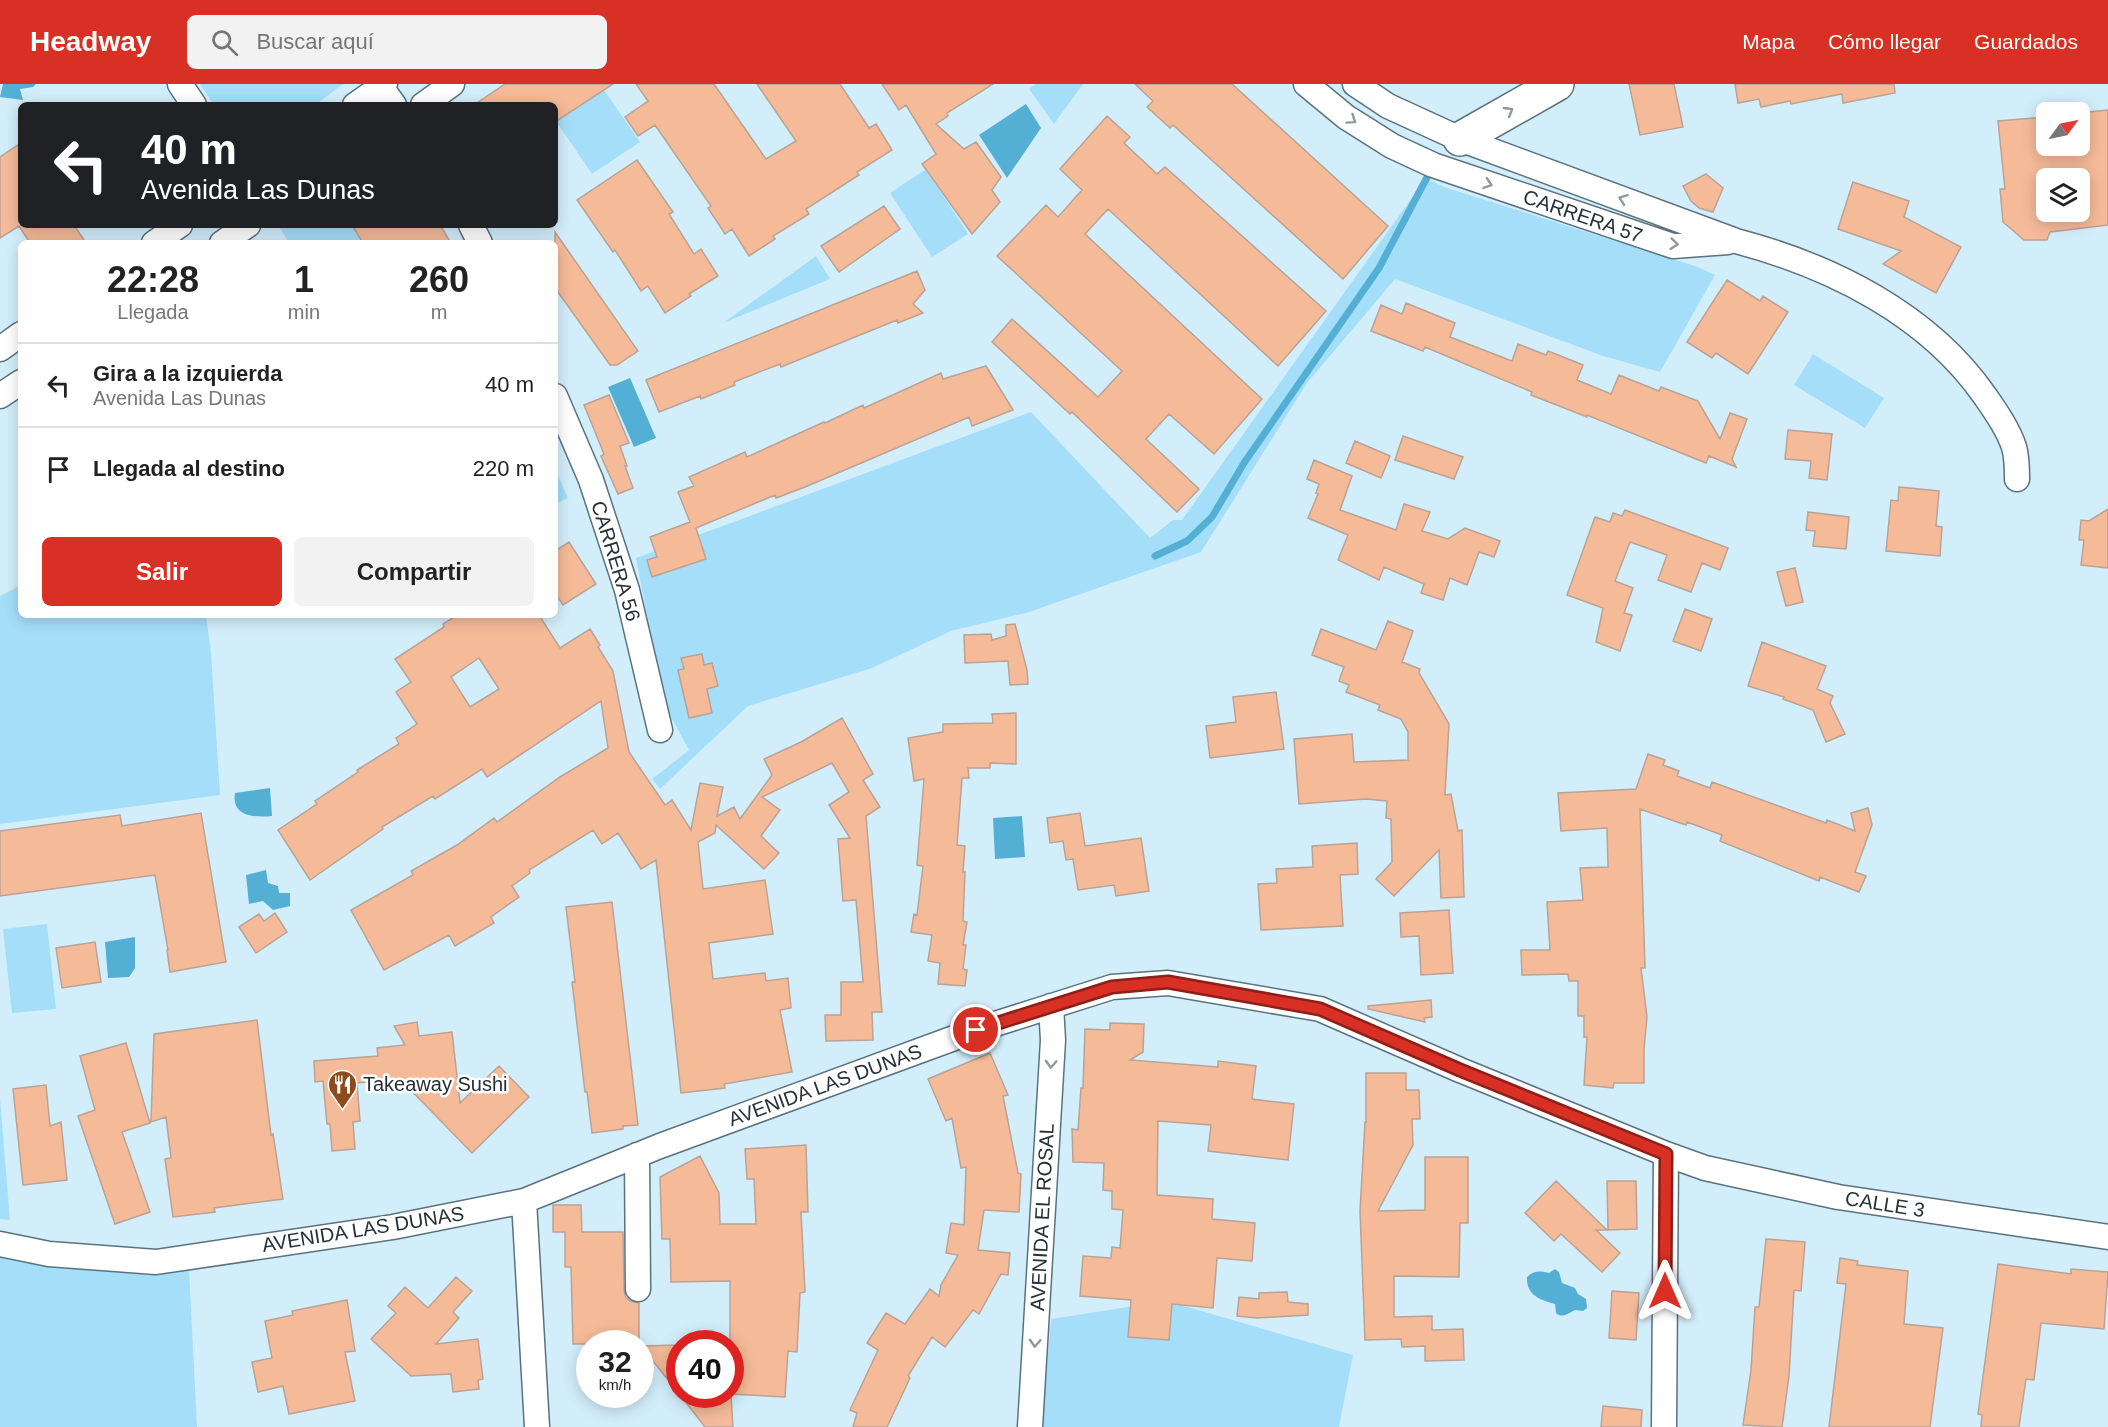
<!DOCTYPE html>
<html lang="es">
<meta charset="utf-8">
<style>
:root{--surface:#fff;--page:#f2f2f2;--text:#222;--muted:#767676;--line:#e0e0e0;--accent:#d93025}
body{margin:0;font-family:Arial,sans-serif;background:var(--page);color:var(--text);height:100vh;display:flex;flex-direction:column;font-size:22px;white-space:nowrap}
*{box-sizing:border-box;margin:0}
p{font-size:20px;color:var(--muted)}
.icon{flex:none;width:33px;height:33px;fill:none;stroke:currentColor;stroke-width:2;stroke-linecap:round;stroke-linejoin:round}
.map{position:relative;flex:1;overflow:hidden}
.sheet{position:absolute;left:18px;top:156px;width:540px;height:378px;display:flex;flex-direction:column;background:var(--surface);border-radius:9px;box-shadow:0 3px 15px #0003}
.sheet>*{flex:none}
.top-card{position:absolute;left:18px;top:18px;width:540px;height:126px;border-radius:9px;box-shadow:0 3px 15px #0003;background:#202124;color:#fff;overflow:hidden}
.needle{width:39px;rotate:57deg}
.controls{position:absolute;left:2036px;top:18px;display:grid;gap:12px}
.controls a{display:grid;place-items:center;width:54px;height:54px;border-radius:9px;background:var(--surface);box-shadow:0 3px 15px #0003;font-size:30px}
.speed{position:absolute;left:576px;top:1246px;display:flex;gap:12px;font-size:30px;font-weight:700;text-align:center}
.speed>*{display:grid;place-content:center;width:78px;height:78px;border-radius:50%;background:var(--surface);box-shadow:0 3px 15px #0003;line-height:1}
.speed small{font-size:15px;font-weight:400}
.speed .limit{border:9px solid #d22;background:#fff;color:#111}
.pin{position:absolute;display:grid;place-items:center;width:51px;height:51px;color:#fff;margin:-26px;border:3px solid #fff;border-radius:50%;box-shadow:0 2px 6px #0007}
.me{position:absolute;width:66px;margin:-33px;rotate:0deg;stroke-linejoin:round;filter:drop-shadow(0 0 4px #0008)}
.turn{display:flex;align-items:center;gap:21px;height:126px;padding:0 24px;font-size:27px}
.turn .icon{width:78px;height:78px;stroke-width:2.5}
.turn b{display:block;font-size:42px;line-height:51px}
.eta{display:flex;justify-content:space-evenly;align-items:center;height:102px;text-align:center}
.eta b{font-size:36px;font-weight:800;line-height:42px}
.button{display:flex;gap:12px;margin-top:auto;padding:12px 24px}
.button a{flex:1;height:69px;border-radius:9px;background:var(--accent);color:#fff;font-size:24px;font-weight:800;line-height:69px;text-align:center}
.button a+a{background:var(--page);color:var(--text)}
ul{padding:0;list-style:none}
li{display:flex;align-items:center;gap:18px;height:84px;padding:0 24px;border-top:2px solid var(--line)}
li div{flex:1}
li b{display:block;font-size:22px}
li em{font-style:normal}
header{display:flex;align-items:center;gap:36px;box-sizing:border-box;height:84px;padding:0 30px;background:var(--accent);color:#fff}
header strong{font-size:28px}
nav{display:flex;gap:33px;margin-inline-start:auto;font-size:21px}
.search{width:420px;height:54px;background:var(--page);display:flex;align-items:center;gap:15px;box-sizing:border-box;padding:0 21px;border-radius:9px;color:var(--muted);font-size:22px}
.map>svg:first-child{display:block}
.green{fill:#a5def9}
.water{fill:#54afd5}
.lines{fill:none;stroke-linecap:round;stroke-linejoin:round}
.stream{stroke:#54afd5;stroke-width:7}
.building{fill:#f5bb99;stroke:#baa295;stroke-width:1.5;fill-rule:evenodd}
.minor-casing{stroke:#5a727e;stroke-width:27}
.highway-casing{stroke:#5a727e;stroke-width:36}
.minor{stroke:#fff;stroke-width:24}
.highway{stroke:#fff;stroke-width:33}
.oneway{stroke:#92989a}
.route-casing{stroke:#8d1f18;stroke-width:15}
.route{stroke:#d93025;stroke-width:10}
.labels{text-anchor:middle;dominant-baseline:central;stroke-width:5;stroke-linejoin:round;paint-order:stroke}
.street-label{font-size:20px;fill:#263136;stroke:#fff}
.poi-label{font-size:20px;fill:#263136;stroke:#fff;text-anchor:start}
</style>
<header>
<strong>Headway</strong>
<div class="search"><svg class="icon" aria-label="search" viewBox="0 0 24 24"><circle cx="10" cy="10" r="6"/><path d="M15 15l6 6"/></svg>Buscar aquí</div>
<nav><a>Mapa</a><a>Cómo llegar</a><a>Guardados</a></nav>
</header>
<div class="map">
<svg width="2108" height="1343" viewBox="0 0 2108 1343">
<rect width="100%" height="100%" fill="#d3eefb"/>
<path class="green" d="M200,0H343L315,21H214Z
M1036,0H1083L1054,40L1029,5Z
M604,6L640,58L592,90L556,37Z
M926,85L968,150L932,173L890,109Z
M1426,94L1444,103L1698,183L1715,191L1660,288L1603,272L1395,195L1307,299L1201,468L1029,528L951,547L872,584L748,622L660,705L652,695L689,666L664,620L636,474L1031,328L1150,454L1173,436H1182Z
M278,141H352L363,159H289Z
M816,172L830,195L723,239Z
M1813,270L1884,314L1865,344L1794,301Z
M555,385L568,414L555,420Z
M21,501V531H206L211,569L220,711L0,740V512Z
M47,840L56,925L12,929L3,845Z
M0,1015L10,1136L0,1135Z
M0,1173L56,1183L119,1186L189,1185L197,1343H0Z
M1167,1217L1353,1271L1339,1343H1042L1051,1235Z"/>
<path class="water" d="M3,0H36L33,3L20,5L23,16L0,13Z
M1026,20L1041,44L1007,94L979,51Z
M630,294L656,354L634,363L608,303Z
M270,704L272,732C254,734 231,732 235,709Z
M1022,732L1025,773L995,775L993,734Z
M266,786L268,799L278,802L279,809H290V822L273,826L263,817L249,820L246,791Z
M135,853V884L129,893L108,894L105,858Z
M1555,1185L1559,1188L1562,1199L1575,1204L1578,1210L1586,1215L1587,1224L1583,1227L1575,1226C1569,1229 1562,1235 1556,1229L1555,1220C1540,1216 1526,1211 1527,1193C1534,1186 1541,1187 1549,1189Z"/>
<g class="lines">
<path class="stream" d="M1155,472L1187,457L1212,433L1244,379L1379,184L1432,84"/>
</g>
<path class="building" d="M505,0H613L555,38V21H474Z
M636,0H714L766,75L796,57L757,0H840L869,44L876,40L892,66L857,88L859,91L806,125L809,130L773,152L775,155L749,172L732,145L725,150L708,124L711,122L655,41L638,52L625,33L648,17Z
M882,0H993L947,29L948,32L936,40L964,65L976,58L1001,93L992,106L1000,118L972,150L922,80L936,70L906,21L899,26Z
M1135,0H1232L1388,142L1343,195L1173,41L1170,44L1147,23L1153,17Z
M1629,0H1674L1683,43L1640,51Z
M1735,0H1894L1895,9L1843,19L1842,10L1791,20L1790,17L1761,23L1759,15L1738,19Z
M2108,26V141L2050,148L2047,156H2024L2003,138L2000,105H2005L1998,37L2046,33V62H2079V29ZM2046,94H2079V128H2046Z
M1107,32L1130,53L1124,59L1157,90L1165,83L1326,227L1278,282L1108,125L1085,150L1262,315L1214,370L1169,330L1146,355L1199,405L1177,428L1072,328L1070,330L992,258L1012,235L1098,313L1122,287L997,172L1046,121L1058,133L1082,106L1060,85Z
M21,59V141H74L86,159H30L19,142L0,154V73Z
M637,76L673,128L669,130L694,170L701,165L718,192L689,210L691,212L665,229L648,202L641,207L615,166L613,168L577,116Z
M1706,90L1723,104L1713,128L1699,124L1691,117L1683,102Z
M1853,98L1909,117L1904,133L1961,163L1936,209L1883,180L1901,167L1838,145Z
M884,122L900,145L839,188L821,162Z
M352,141H440L451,159H363Z
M555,148L638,267L617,281H610L555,204Z
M917,187L925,206L913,220L923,229L898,239L897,236L781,283L780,280L734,298L735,301L701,315L700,312L659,328L646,296Z
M1727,196L1760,217L1763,212L1788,228L1748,290L1716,269L1712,274L1687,258Z
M1406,219L1455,239L1450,253L1512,277L1518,260L1546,271L1548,267L1583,281L1577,296L1611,310L1619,291L1659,307L1661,303L1698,317L1720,355L1730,329L1747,335L1732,375L1736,383L1709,372L1706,379L1587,331V333L1531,311L1532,308L1425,263L1423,267L1371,247L1381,221L1402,230Z
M986,282L1013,326L972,342L969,333L805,403L776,414L775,411L696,444L706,475L652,493L647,476L657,473L650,453L690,438L678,408L694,402L689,393L745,368L747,373L824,338L825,339L863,321L864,324L941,289L943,295Z
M609,311L629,359L620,362L627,382H625L633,404L618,410L601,372L604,370L584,321Z
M1788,346L1832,350L1827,396L1809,394L1811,377L1785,375Z
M1403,352L1463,373L1454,395L1395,376Z
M1355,357L1390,372L1381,394L1346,379Z
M1314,376L1352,392L1340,426L1396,446L1404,420L1430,428L1422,447L1448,455L1465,444L1500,457L1494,473L1479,468L1467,501L1450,494L1443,516L1421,509L1424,500L1384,483L1379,496L1338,476L1348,451L1308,434L1318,410L1316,409L1319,400L1307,395Z
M1899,403L1939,407L1936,442L1942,443L1940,472L1886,467L1891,416L1898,417Z
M2108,425V484L2081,481L2084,456H2079L2081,436L2089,437Z
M1625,426L1728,464L1720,486L1702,479L1691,508L1658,496L1667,471L1630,458L1615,497L1633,504L1624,529L1632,531L1620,567L1596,558L1603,524L1567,511L1595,433L1610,438L1613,429L1622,432Z
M1808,428L1849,433L1846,465L1813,462L1815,447L1806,446Z
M569,458L596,500L563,521L555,509V467Z
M1795,484L1803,518L1786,522L1777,488Z
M1685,525L1712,535L1701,567L1673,557Z
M457,531H539L560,564L590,545L600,561L598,563L613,587L629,668L665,721L672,716L691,746L700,699L723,703L717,732L734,723L740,735L772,691L764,675L801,658L842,634L873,690L863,696L880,723L866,732L882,928H872L873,956L826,957L825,931H841V898H863L856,816L843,817L838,755L850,754L829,721L849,708L832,679L762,713L780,726L761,752L779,769L764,785L716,741L715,749L698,758L703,805L765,796L773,850L709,859L713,895L765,889L766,897L788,894L791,924L780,926L792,988L724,1000L725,1004L681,1009L656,776L641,785L618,749L602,760L593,746L529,786L530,789L512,802L519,813L491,833L494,839L455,862L449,851L384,886L351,826L413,791L411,787L457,761L494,734L497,738L560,693L608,664L601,617L487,693L482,685L435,715L433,712L382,743L383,745L310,796L278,746L317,720L315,717L358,688L357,686L399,660L396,654L417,640L396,608L411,598L395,575L444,543L443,540ZM479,574L499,605L470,623L451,593Z
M1388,537L1413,547L1402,578L1420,585L1419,589L1449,640L1445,711L1451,710L1458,747L1462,746L1464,813L1441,814L1439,766L1394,812L1376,795L1392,778L1391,735L1386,734L1387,717L1366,715L1299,720L1294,655L1352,650L1354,678L1408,676V648L1401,635L1378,626L1380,621L1346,608L1349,601L1339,597L1344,583L1312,571L1321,545L1376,566Z
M1015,540L1027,586L1028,600L1010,601L1008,577L965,579L964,551L991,550L992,556L1006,552V541Z
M1762,558L1826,582L1817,605L1833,612L1830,619L1845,650L1826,658L1813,626L1783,615L1784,613L1748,602Z
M702,570L704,581L712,579L718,602L707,605L712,629L689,634L678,586L684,585L681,574Z
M1276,608L1284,665L1210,674L1206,642L1236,638L1233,613Z
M1016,629V680L990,679V684H968L969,694H962L957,761L965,762L963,788H965L963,837L967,838L963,861H966L963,885L967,886L965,902L938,900L940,879L928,877L932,851L911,848L914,830L917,831L923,782L917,781L924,695L914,697L908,654L943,648V640L993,639L992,630Z
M1648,670L1665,676L1663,681L1679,687L1677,692L1710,704L1712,698L1826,739L1827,736L1855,747L1851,729L1868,724L1872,741L1855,788L1866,792L1859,808L1820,793L1819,797L1720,757L1722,751L1687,738L1686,741L1640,725L1645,884H1641L1647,933L1644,965V999H1614L1613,1004L1584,1001L1587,953H1584V932H1578V897H1569L1568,890L1522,891L1521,866H1550L1547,818L1583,816L1580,784L1608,783L1607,744L1561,747L1558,709L1636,705Z
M201,729L226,878L170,888L167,866H168L155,791L0,812V747L120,731L122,742Z
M1080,729L1085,762L1141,754L1149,807L1116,812L1114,801L1078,806L1073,775L1066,776L1063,757L1050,759L1047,734Z
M1357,759L1358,790L1340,791L1343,842L1261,846L1258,800L1277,799L1276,785L1313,783L1312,762Z
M612,818L638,1041L623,1042V1045L592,1049L587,1008H585L572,898H575L566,823Z
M1449,826L1453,889L1421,891L1419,852L1401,853L1400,829Z
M275,829L287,848L256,869L239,843L259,830L264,837Z
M95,858L101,898L62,904L56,864Z
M1431,916L1432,933L1424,934L1425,938L1368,925V922Z
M257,936L271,1051L273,1050L283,1115L214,1124L215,1128L173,1133L165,1075L171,1074L166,1033L151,1038L154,950Z
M417,938L419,952L452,948L460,1019L499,982L529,1013L472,1069L400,995L357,999L360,1037L353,1038L355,1065L332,1067L330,1040H327L323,997L315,998L314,977L378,972L377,964L405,961L394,942Z
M1110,939L1144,940L1143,968L1130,976L1218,983V977L1256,982L1252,1015L1294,1020L1288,1076L1208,1067L1211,1041L1158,1037L1157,1111L1213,1115L1212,1135L1255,1139L1252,1177L1217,1174L1213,1224L1172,1220L1169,1256L1128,1253L1131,1216L1080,1212L1083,1172L1111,1174L1112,1163L1120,1164L1123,1126L1112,1125V1107L1103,1106L1104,1079L1073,1078L1072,1045L1078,1046L1081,1004H1083L1085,945L1110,946Z
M126,959L150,1039L122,1048L150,1128L115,1140L78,1032L95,1026L80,972Z
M990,969L1008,1011L1003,1012L1018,1089L1021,1090L1019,1128L984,1126L978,1166L1010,1169L1008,1191L1001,1190L979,1230L973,1226L945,1263L932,1253L908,1292L910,1294L887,1343H853L857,1329L850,1326L878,1266L867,1259L886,1229L905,1240L930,1205L939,1212L941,1201L958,1171L946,1169L951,1139L964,1141L966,1083L961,1084L952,1034L946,1037L928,995Z
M1366,989H1406V1006H1419L1420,1035H1412L1413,1061L1378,1127L1425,1126V1073H1468V1139H1460L1459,1193L1394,1192V1233L1432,1232V1246L1463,1245L1464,1276L1425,1277V1262L1402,1263L1401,1255L1365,1256L1360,1127L1365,1038H1366Z
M46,1001L50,1042L61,1038L67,1096L23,1101L13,1005Z
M806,1061L808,1128H801L805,1208L800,1209L797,1268L788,1267L785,1313L730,1310V1197L671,1198L670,1155H662L660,1093L700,1072L719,1109L720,1140H756L754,1095H747L745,1065Z
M1556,1097L1607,1146H1596L1620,1169L1602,1188L1561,1150L1554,1157L1525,1129Z
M1607,1097H1636L1637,1145L1608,1146Z
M553,1121H581L582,1148H623L624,1205L625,1212L630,1217L639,1219V1260H573L571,1183H565V1148H553Z
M1766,1155L1805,1158L1801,1207L1794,1206L1789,1292L1782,1343L1743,1341L1751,1286L1755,1223H1759Z
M1840,1174L1858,1177L1857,1181L1908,1187L1904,1240L1943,1244L1930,1343H1829L1846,1200L1837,1199Z
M1998,1180L2071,1190V1185L2108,1188L2104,1245L2041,1239L2034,1296L2026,1295L2019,1343H1981L1982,1331L1978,1330Z
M456,1193L472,1207L453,1228L459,1234L436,1260L478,1255L483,1295L478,1296L479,1305L453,1308L451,1290L411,1292L371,1255L396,1229L388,1222L405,1203L428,1224Z
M1612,1207L1639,1209L1636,1256L1609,1254Z
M1287,1208L1288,1218L1308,1220V1231L1257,1234L1237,1232L1239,1213L1259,1215V1209Z
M347,1216L355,1267L345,1268L355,1317L289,1330L283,1302L258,1308L252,1278L272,1274L265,1237L293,1231L292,1227Z
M680,1261V1311L641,1262Z
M680,1311H731L733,1343H705Z
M1603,1322L1642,1326L1641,1343H1601Z"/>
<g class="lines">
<defs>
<path id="minor" d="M180,0L194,21
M1306,0L1346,33L1392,62L1433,81L1673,162L1728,158
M1355,0L1388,22L1460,55L1736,157C1831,182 1928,230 1985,312C1996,328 2008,345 2014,363C2017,373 2017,385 2017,395
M381,3L394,21
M355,21L385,0
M423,21L452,0
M471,141L480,159
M154,159L180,141
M222,159L248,141
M0,265L21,250
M0,312L21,298
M555,312L591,396L627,506L660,646
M637,1071L638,1205
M524,1117L537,1343
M0,1160L49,1170L156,1178L393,1143L524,1117L660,1062L976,946L1112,903L1168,899L1320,925L1460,986L1666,1070L1705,1084L1838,1113L2108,1153
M1030,1343L1053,956L1051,922
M1664,1343L1666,1070"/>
<path id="highway" d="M1460,55L1557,0"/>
</defs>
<use href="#minor" class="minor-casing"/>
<use href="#highway" class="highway-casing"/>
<use href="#minor" class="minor"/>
<use href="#highway" class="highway"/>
</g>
<defs><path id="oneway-chevron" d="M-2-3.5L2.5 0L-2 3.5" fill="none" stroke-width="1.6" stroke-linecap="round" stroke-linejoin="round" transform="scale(1.5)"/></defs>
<g class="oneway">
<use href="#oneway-chevron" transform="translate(1509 27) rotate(-30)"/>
<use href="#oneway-chevron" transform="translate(1352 36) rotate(34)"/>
<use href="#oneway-chevron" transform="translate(1488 100) rotate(19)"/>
<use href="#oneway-chevron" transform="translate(1623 115) rotate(-160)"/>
<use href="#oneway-chevron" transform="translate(1674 160) rotate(6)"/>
<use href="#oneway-chevron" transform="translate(1051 980) rotate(93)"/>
<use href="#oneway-chevron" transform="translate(1035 1259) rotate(93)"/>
</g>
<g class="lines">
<defs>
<path id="route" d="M976,946L1112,903L1168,898L1320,925L1460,986L1666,1070L1665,1207"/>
</defs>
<use href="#route" class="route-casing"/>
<use href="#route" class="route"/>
</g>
<defs>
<symbol id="restaurant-pin" viewBox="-11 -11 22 30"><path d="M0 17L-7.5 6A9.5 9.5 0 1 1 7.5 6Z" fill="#8d4a1c" stroke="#fff"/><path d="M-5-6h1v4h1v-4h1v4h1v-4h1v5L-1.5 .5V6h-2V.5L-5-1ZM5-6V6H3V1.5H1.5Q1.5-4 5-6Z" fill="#fff"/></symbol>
</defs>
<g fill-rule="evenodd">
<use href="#restaurant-pin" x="326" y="984" width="33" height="45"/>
</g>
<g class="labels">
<g class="street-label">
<text transform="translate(1583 132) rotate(19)">CARRERA 57</text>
<text transform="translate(616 477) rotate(73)">CARRERA 56</text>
<text transform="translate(825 1001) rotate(-20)">AVENIDA LAS DUNAS</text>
<text transform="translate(1885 1120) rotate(9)">CALLE 3</text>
<text transform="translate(1042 1133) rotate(-87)">AVENIDA EL ROSAL</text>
<text transform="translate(363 1145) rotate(-9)">AVENIDA LAS DUNAS</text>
</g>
<g class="poi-label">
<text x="363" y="1000">Takeaway Sushi</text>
</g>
</g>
</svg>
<div class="controls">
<a><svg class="needle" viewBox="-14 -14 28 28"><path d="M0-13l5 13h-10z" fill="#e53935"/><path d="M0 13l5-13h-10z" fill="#767676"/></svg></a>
<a><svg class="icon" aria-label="layers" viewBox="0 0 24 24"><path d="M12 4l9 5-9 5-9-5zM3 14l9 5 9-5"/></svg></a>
</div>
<div class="speed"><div>32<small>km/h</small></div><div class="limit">40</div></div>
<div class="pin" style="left:976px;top:946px;background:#d93025"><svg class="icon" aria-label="arrive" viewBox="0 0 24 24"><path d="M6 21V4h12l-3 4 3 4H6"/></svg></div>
<svg class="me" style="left:1665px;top:1207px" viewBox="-20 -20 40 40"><path d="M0-17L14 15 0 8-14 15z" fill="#d93025" stroke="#fff" stroke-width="4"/></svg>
<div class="top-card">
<div class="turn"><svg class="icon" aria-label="left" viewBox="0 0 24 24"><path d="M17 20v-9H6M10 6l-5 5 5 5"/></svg><div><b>40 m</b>Avenida Las Dunas</div></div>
</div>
<section class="sheet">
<div class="eta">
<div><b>22:28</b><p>Llegada</p></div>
<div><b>1</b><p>min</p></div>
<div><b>260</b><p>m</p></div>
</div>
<ul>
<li><svg class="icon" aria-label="left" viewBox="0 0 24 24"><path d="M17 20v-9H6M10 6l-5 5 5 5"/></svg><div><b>Gira a la izquierda</b><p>Avenida Las Dunas</p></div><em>40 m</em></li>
<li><svg class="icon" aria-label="arrive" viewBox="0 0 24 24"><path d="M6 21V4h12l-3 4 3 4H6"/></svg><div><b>Llegada al destino</b></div><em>220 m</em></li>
</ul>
<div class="button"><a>Salir</a><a>Compartir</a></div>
</section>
</div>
